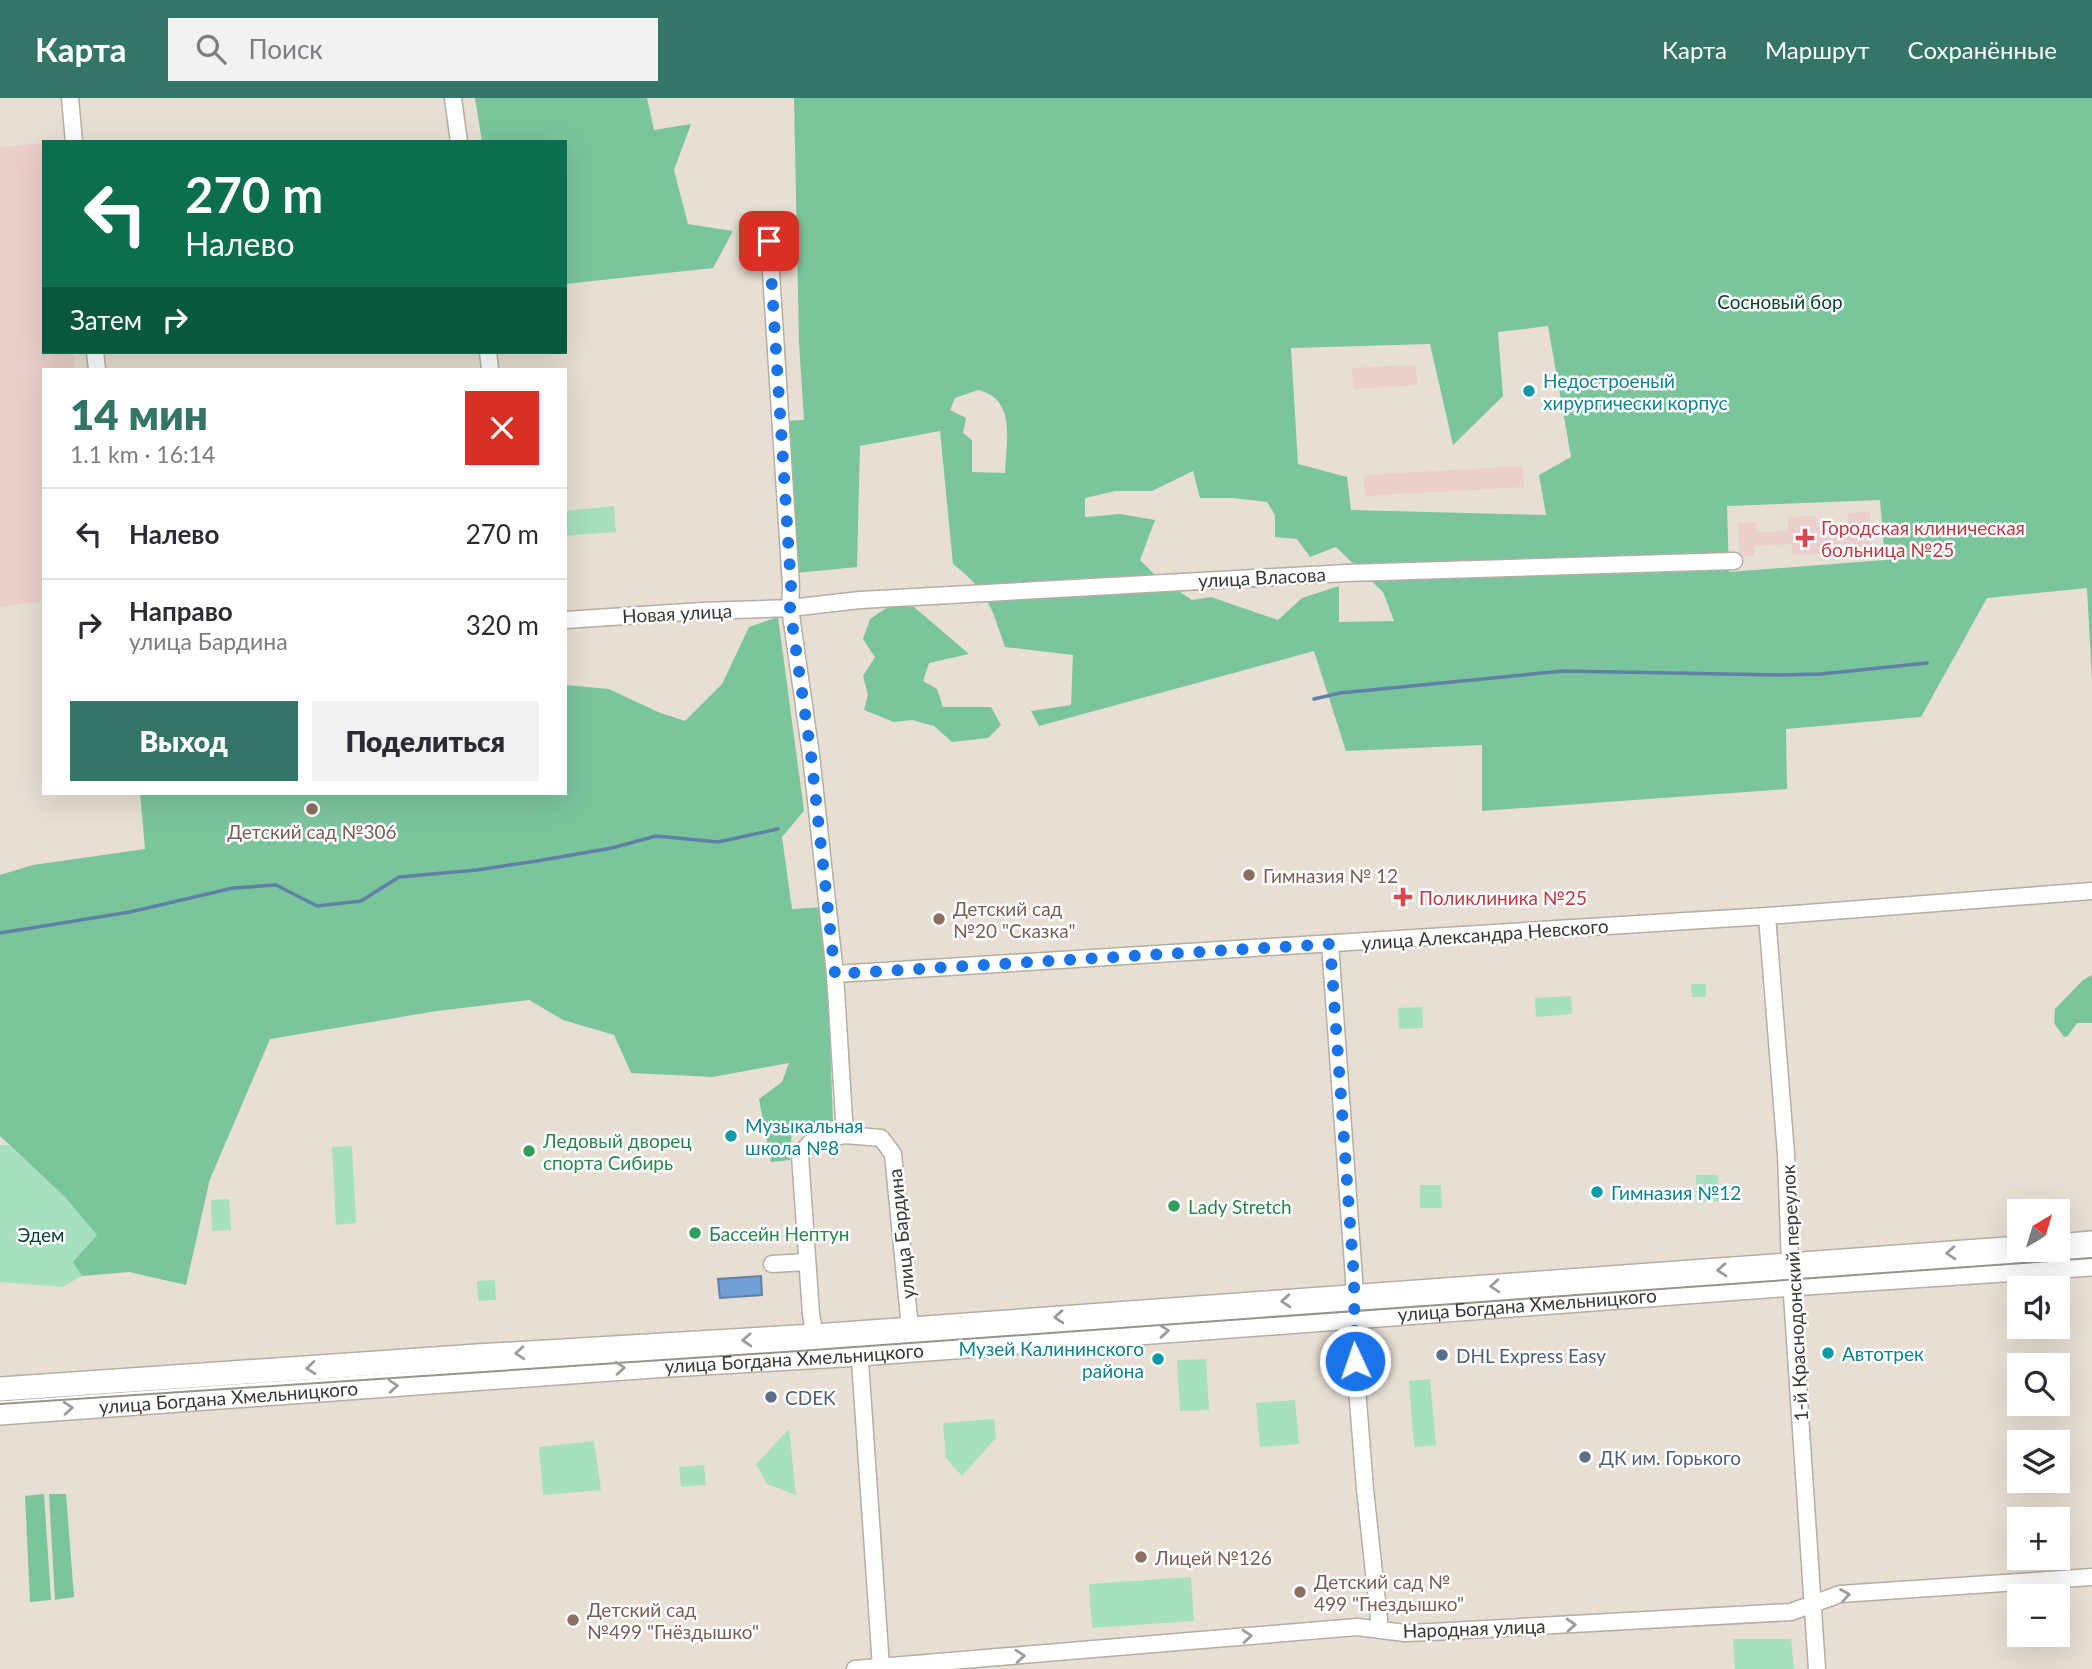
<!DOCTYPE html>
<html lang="ru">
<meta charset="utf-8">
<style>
:root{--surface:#fff;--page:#f2f2f3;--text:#2b2b33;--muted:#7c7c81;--line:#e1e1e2;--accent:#337567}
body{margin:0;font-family:Lato,sans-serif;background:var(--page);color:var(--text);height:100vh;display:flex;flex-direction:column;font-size:26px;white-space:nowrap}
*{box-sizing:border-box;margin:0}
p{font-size:23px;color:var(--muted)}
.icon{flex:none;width:38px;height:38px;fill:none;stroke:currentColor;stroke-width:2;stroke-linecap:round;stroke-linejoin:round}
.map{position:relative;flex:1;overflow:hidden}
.side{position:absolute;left:42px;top:270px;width:525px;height:427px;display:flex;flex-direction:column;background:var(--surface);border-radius:0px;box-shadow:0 7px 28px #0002}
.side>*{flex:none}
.hud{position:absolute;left:42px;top:42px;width:525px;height:214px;border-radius:0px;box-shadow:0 7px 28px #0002;background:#0b6e4f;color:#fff;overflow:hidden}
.needle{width:46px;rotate:38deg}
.controls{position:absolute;left:2007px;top:1101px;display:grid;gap:14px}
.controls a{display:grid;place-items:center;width:63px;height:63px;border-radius:0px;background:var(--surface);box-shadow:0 7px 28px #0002;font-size:35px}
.pin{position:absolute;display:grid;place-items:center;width:60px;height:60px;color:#fff;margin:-30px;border-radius:14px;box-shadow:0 4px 10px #0006}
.me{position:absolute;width:77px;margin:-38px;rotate:357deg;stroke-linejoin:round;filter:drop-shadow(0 0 5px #0008)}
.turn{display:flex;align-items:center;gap:24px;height:147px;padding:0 28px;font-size:32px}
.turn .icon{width:91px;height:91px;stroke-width:2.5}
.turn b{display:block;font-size:49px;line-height:60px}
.then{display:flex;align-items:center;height:66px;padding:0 28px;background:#0003;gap:14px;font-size:26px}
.round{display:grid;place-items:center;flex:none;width:74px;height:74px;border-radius:0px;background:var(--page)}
.summary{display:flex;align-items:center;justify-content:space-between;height:119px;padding:0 28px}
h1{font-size:42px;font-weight:800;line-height:52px;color:var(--accent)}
.primary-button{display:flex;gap:14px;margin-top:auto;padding:14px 28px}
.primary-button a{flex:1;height:80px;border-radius:0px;background:var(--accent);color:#fff;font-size:28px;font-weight:800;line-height:80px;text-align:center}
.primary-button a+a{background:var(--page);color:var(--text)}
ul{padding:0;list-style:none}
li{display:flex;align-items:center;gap:21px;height:91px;padding:0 28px;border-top:2px solid var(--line)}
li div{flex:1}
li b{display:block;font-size:26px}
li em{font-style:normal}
header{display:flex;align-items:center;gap:42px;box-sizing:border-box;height:98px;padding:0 35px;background:var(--accent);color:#fff}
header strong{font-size:33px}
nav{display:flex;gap:38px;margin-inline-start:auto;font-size:24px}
.search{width:490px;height:63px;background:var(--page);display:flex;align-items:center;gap:18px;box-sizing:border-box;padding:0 24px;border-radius:0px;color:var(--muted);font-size:26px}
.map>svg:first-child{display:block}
.medical{fill:#eacfcc}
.green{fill:#a6e0bf}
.forest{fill:#7bc59d;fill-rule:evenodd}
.water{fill:#70a0d5;stroke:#6081a5;stroke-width:2}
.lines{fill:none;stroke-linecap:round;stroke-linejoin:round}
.stream{stroke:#6081a5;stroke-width:3.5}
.minor-casing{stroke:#b5aea3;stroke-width:19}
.highway-casing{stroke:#b5aea3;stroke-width:26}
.minor{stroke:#fff;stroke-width:16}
.highway{stroke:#fff;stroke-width:23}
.tram{stroke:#98928b;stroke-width:2}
.oneway{stroke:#9d9c9a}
.route{stroke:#1a73e8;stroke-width:12;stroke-dasharray:0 21.6}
.culture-dot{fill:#0f9aa8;stroke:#fff;stroke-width:2.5}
.health-dot{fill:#e0444e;stroke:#fff;stroke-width:2.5}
.education-dot{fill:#8d6e63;stroke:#fff;stroke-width:2.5}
.leisure-dot{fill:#2e9e5b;stroke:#fff;stroke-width:2.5}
.service-dot{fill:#5c6f8a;stroke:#fff;stroke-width:2.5}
.labels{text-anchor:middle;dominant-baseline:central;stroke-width:5;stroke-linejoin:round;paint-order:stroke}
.park-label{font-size:19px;fill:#07442b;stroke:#fff}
.culture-label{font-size:19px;fill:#0d838f;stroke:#fff;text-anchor:start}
.health-label{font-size:19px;fill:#be3a42;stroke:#fff;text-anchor:start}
.street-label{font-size:19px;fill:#3b3834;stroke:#fff}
.education-label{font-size:19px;fill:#785e54;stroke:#fff;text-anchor:start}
.leisure-label{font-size:19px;fill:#27864d;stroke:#fff;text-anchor:start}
.service-label{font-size:19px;fill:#4e5e75;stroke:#fff;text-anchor:start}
</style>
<header>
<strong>Карта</strong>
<div class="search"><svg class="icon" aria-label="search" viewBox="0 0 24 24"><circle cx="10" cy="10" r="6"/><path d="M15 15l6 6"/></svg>Поиск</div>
<nav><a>Карта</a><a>Маршрут</a><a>Сохранённые</a></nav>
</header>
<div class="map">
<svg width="2092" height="1571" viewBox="0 0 2092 1571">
<rect width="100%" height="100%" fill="#e7dfd4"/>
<path class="medical" d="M44,45V254H74L75,271H44V503L0,509V49Z
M1416,267L1417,287L1353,291L1352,270Z
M1523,368L1524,389L1365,398L1364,377Z
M1870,414L1872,452L1855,453L1854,445L1824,447V456L1793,457L1791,446L1754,448V458L1740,459L1738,425L1756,424L1757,434L1788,433V419L1816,418L1817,429L1848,427V415Z"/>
<path class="green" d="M614,408L616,434L565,438V413Z
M1691,886H1706V899H1692Z
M1571,898L1572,916L1536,919L1535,900Z
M1422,909L1423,930L1399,931L1398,910Z
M0,1047H9L65,1099L98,1137L74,1164L82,1178L62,1189L0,1184Z
M352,1048L356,1125L336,1127L332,1049Z
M1696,1077H1718L1719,1103L1697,1104Z
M1420,1087H1441L1442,1110H1420Z
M229,1101L231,1132L212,1133L211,1102Z
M495,1182L496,1202L478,1203L477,1183Z
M1206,1261L1209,1312L1180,1313L1177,1262Z
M1430,1281L1436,1347L1414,1349L1409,1283Z
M1295,1302L1299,1346L1260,1349L1256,1305Z
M994,1321L996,1340L962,1378L946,1360L943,1325Z
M789,1331L796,1397L767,1386L756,1366Z
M594,1343L601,1392L543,1397L539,1349Z
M704,1367L706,1387L681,1389L679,1369Z
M1191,1479L1194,1523L1092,1530L1089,1486Z
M1733,1541H1791L1794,1571H1735Z"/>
<path class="forest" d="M475,0H647L654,32L691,26L674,72L688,126L733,133L713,170L565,186V44H482Z
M794,0H2092V583L2087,490L1987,500L1921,619L1786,631L1787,691L1482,713V647L1346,653L1314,553L1039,628L1031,613L1071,607L1073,557L1005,549C991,508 988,493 953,466L940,333L860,348L857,469L796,475L783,323L804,322L799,245ZM1548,228L1571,359L1539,377L1546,417L1351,412L1347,379L1298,366L1291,250L1430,246L1453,347L1503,298L1498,234ZM978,292C1017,301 1006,344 1005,375L972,374V342L963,335L966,320L950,312L955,300ZM1193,373L1200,400H1233L1267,404L1275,417V439L1297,441L1310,459L1336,449L1383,494L1394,523L1339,524V488L1302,500L1278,522L1211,499L1192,502L1156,478L1140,462L1155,422L1120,416L1085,419V400L1115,393H1152ZM1880,402L1885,462L1729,474L1727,408Z
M888,509H914L969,556L929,565L923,583L937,591L943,609H991L1001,627L988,640L952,644L934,628L912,622L894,624L864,612L868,597L863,578L875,559L863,541L870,521Z
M778,519L804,713L782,739L792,811L825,809L833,1023L792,1028L790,1062L771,1064L759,1001L782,984L789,965L713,979L631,975L614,937L563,922L529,902L437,913L270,941L210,1081L186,1187L129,1174L82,1178L73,1164L97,1137L65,1099L0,1038V777L33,767L145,751L140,695H565V587L609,591L658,614L685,623L722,586L749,529Z
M2092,877V925H2077L2068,938L2064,939L2054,925L2055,911L2083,882Z
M44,1396L51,1502L30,1504L25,1398Z
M49,1396H66L74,1499L55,1502Z"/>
<path class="water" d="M761,1178L762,1197L720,1200L718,1181Z"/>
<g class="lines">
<path class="stream" d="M1314,601L1340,595L1563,573L1779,577L1821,576L1927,565
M0,835L130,814L233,790L276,787L317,808L361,803L399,779L477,772L537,763L612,750L656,738L718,744L778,731"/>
<defs>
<path id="minor" d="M70,0L74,44
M453,0L459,44
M769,143L791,488L790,510L811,657L835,876L845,1037L881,1040L893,1056L910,1230
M95,254L97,271
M488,254L490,271
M565,522L702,513L790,510L860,502L1346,475L1734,463
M1767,818L1786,1056L1790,1167L1817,1571
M1330,846L1354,1181L1353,1240L1365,1391L1380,1531
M835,876L1767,818L2092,793
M772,1166L807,1164
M815,1238L811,1216L800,1057L810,1045L845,1037
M859,1248L881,1569
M855,1571L1357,1529L1405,1535L1431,1534L1791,1514L1840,1496L2092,1479"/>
<g id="highway">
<path d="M2058,1148L2092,1145"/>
<path d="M0,1291L477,1258L815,1238L2020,1150"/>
<path id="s1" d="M0,1315L653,1268L860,1256L1806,1185L2092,1166"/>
</g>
</defs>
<use href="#minor" class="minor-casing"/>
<use href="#highway" class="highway-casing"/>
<use href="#minor" class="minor"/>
<use href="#highway" class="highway"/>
<path class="tram" d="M0,1306L799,1253L2092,1160"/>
</g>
<defs><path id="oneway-chevron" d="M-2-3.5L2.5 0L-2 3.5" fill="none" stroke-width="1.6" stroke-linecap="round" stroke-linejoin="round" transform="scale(1.75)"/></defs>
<g class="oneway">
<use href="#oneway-chevron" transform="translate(1951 1155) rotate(176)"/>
<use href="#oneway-chevron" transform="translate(1722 1172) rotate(176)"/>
<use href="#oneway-chevron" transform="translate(1495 1188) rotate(176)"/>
<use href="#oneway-chevron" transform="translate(1286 1203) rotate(176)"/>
<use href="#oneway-chevron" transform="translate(1059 1219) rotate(176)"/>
<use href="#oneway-chevron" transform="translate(1164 1233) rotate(-4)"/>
<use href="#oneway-chevron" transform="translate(747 1242) rotate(177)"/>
<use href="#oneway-chevron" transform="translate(520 1255) rotate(176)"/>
<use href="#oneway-chevron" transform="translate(311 1270) rotate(175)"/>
<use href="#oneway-chevron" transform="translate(620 1270) rotate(-4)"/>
<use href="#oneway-chevron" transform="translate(393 1288) rotate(-4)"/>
<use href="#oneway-chevron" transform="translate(68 1310) rotate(-4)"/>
<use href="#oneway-chevron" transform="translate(1845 1497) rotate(-9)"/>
<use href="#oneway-chevron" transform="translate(1571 1527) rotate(-3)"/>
<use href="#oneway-chevron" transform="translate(1247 1538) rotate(-5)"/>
<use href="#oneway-chevron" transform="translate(1020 1558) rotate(-5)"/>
</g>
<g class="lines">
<path class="route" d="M769,143L791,488L790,510L811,657L835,876L1330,846L1354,1181L1355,1263"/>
</g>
<g class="culture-dot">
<circle cx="1529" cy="293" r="7"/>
<circle cx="731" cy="1038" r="7"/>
<circle cx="1597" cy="1094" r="7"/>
<circle cx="1828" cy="1255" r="7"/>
<circle cx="1158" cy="1261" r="7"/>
</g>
<g class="health-dot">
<path d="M1801.5 429.5h7v7h7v7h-7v7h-7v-7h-7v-7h7z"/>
<path d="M1399.5 788.5h7v7h7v7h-7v7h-7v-7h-7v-7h7z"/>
</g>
<g class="education-dot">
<circle cx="312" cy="711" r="7"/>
<circle cx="1249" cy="777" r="7"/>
<circle cx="939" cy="821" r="7"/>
<circle cx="1141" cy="1459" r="7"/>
<circle cx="1300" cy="1494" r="7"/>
<circle cx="573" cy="1522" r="7"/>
</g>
<g class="leisure-dot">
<circle cx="529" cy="1053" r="7"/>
<circle cx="1174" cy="1108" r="7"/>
<circle cx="695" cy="1135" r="7"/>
</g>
<g class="service-dot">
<circle cx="1442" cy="1257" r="7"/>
<circle cx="771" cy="1299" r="7"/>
<circle cx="1585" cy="1359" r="7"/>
</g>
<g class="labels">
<g class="park-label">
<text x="1780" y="203">Сосновый бор</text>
<text x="41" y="1136">Эдем</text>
</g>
<g class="culture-label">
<text x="1543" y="282">Недостроеный<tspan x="1543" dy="22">хирургически корпус</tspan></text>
<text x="745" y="1027">Музыкальная<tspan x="745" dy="22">школа №8</tspan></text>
<text x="1611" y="1094">Гимназия №12</text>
<text x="1144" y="1250" text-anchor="end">Музей Калининского<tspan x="1144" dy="22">района</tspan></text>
<text x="1842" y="1255">Автотрек</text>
</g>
<g class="health-label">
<text x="1821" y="429">Городская клиническая<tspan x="1821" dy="22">больница №25</tspan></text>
<text x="1419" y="799">Поликлиника №25</text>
</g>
<g class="street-label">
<text transform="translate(1262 479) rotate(-3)">улица Власова</text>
<text transform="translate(677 515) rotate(-3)">Новая улица</text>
<text transform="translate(1485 836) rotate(-4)">улица Александра Невского</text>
<text transform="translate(901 1136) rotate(-96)">улица Бардина</text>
<text transform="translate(1794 1195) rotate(-93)">1-й Краснодонский переулок</text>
<text stroke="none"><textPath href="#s1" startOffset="1531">улица Богдана Хмельницкого</textPath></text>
<text stroke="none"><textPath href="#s1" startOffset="796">улица Богдана Хмельницкого</textPath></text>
<text stroke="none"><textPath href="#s1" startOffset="229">улица Богдана Хмельницкого</textPath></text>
<text transform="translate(1474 1530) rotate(-2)">Народная улица</text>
</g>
<g class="education-label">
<text x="312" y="733" text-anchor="middle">Детский сад №306</text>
<text x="1263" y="777">Гимназия № 12</text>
<text x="953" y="810">Детский сад<tspan x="953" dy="22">№20 "Сказка"</tspan></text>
<text x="1155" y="1459">Лицей №126</text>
<text x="1314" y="1483">Детский сад №<tspan x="1314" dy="22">499 "Гнездышко"</tspan></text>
<text x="587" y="1511">Детский сад<tspan x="587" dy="22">№499 "Гнёздышко"</tspan></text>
</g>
<g class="leisure-label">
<text x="543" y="1042">Ледовый дворец<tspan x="543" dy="22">спорта Сибирь</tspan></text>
<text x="1188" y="1108">Lady Stretch</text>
<text x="709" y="1135">Бассейн Нептун</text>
</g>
<g class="service-label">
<text x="1456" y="1257">DHL Express Easy</text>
<text x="785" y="1299">CDEK</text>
<text x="1599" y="1359">ДК им. Горького</text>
</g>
</g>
</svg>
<div class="controls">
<a><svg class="needle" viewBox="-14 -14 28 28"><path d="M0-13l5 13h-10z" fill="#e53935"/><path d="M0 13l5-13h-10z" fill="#7c7c81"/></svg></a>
<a><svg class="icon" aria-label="sound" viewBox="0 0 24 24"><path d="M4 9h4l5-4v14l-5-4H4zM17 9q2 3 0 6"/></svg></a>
<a><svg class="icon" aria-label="search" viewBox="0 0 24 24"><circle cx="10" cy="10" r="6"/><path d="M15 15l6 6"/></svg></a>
<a><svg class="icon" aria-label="layers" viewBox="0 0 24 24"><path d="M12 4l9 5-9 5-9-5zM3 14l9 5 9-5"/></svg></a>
<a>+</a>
<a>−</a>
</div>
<div class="pin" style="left:769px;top:143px;background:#d93025"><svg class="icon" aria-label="arrive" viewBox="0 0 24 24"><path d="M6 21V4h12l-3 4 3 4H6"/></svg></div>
<svg class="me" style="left:1355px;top:1263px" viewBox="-20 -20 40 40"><circle r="17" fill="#1a73e8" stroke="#fff" stroke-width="3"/><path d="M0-11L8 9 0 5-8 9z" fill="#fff"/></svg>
<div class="hud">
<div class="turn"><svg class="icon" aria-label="left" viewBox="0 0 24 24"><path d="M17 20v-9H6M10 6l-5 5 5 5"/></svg><div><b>270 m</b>Налево</div></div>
<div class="then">Затем<svg class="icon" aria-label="right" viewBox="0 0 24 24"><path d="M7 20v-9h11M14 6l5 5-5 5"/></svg></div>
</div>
<section class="side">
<div class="summary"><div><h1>14 мин</h1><p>1.1 km · 16:14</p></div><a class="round" style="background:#d93025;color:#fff"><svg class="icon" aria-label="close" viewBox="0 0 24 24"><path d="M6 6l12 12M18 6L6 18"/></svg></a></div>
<ul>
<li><svg class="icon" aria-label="left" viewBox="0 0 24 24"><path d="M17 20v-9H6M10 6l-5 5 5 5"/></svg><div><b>Налево</b></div><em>270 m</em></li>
<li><svg class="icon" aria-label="right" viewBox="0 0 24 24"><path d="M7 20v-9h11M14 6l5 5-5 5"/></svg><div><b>Направо</b><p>улица Бардина</p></div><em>320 m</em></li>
</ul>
<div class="primary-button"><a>Выход</a><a>Поделиться</a></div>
</section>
</div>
